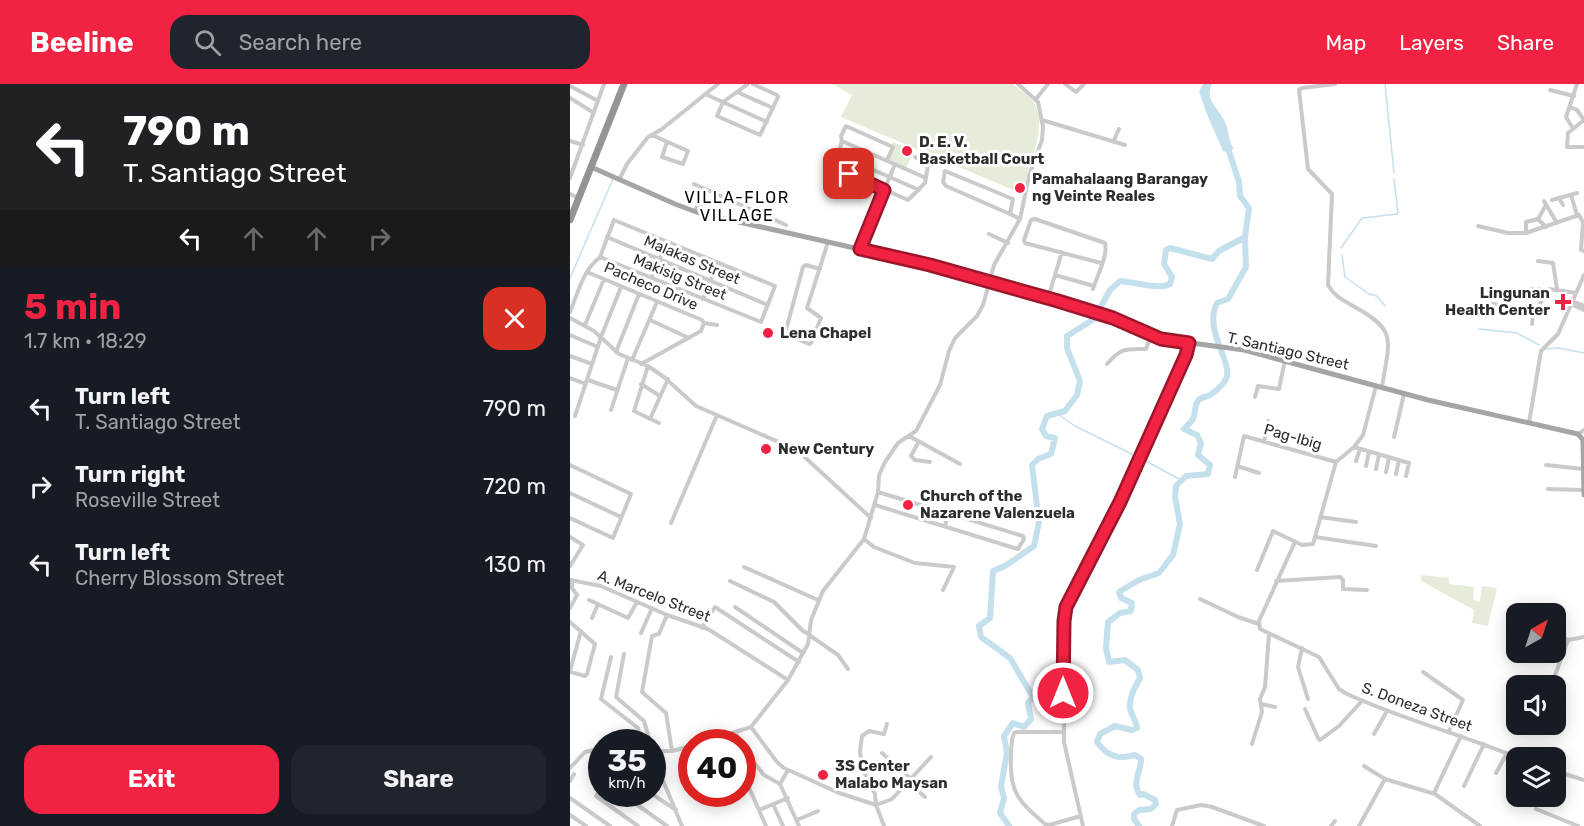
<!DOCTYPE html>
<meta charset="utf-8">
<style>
:root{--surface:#171b24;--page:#20242c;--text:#f1f3f6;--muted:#9ea1a6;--accent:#f12242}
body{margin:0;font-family:Rubik,sans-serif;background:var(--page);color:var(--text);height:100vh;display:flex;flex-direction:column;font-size:22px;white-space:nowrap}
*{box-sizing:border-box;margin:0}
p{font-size:20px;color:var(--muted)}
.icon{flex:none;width:33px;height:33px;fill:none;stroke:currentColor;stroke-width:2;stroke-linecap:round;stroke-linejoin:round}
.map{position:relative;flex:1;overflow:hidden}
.drawer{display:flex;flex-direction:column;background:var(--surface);width:570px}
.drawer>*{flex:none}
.guide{background:#202124;color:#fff;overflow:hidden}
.needle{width:39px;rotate:39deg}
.controls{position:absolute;left:936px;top:519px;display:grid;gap:12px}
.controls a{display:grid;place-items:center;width:60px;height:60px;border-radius:12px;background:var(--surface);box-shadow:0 3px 15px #0003;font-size:30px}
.speed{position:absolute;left:18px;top:645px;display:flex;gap:12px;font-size:30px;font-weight:700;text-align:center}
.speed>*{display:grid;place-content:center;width:78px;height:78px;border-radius:50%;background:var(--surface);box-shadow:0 3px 15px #0003;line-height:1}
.speed small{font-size:15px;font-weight:400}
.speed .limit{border:9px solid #d22;background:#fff;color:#111}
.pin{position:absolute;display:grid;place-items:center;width:51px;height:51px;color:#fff;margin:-26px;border-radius:12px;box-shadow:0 3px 9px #0006}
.me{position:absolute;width:66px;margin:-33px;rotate:0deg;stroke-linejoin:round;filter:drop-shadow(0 0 4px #0008)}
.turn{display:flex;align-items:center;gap:21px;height:126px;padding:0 24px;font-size:27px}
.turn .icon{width:78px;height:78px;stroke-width:2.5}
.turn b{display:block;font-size:42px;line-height:51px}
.lanes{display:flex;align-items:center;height:57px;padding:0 24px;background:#0003;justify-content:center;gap:30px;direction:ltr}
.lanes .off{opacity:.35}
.round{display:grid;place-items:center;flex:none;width:63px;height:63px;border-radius:18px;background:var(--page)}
.summary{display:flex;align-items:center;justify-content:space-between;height:102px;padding:0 24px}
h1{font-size:36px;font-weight:700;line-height:45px;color:var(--accent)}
.cta{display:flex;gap:12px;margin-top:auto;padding:12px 24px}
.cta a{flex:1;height:69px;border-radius:18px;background:var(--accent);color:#fff;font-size:24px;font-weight:700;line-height:69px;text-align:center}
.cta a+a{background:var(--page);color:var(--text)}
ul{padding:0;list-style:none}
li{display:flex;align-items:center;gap:18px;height:78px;padding:0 24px}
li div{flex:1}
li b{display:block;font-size:22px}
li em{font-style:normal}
header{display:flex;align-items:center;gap:36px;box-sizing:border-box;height:84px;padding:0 30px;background:var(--accent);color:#fff}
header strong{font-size:28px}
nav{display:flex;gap:33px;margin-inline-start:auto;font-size:21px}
.search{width:420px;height:54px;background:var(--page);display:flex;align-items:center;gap:15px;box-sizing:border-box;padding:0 21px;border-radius:18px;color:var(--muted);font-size:22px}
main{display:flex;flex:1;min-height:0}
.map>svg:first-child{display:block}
.green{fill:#e5ecd9}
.water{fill:#c4e0ed}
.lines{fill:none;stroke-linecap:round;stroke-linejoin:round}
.stream{stroke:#c4e0ed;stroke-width:1.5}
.river{stroke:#c4e0ed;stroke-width:6}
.minor{stroke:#cacaca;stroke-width:4}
.major{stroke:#a5a5a5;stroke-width:5}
.highway{stroke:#949494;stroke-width:7}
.route-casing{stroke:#9d162b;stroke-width:15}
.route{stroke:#f12242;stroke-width:10}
.poi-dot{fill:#f12242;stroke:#fff;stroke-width:2}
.labels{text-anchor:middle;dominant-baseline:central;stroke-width:6;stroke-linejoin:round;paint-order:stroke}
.poi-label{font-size:15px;font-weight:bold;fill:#2d2d2d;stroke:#fff;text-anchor:start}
.street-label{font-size:15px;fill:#2d2d2d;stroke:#fff}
.neighbourhood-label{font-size:16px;letter-spacing:1.5px;fill:#000;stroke:#fff}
</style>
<header>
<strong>Beeline</strong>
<div class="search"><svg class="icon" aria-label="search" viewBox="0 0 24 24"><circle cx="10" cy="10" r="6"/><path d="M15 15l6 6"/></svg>Search here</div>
<nav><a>Map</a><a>Layers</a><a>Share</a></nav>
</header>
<main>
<section class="drawer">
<div class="guide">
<div class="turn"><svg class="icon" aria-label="left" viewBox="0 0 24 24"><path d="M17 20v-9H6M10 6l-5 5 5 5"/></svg><div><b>790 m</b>T. Santiago Street</div></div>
<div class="lanes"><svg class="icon" aria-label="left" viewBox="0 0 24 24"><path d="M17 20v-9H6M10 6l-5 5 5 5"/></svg><svg class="icon off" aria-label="ahead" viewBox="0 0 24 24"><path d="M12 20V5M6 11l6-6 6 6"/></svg><svg class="icon off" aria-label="ahead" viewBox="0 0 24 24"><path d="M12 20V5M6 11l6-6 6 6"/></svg><svg class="icon off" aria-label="right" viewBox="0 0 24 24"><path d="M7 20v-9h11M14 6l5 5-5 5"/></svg></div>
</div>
<div class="summary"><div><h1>5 min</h1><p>1.7 km · 18:29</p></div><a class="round" style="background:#d93025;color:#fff"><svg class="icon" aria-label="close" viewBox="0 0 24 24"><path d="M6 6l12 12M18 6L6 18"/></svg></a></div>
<ul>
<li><svg class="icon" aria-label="left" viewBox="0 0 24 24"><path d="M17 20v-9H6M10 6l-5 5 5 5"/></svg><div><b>Turn left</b><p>T. Santiago Street</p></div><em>790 m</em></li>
<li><svg class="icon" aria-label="right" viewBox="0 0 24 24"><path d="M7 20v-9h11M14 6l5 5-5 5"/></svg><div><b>Turn right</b><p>Roseville Street</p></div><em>720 m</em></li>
<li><svg class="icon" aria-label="left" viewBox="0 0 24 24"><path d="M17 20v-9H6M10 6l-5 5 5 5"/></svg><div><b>Turn left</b><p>Cherry Blossom Street</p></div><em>130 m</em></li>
</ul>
<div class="cta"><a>Exit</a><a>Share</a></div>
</section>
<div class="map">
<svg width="1014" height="742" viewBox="0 0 1014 742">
<rect width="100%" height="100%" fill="#fff"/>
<path class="green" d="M262,0H443C450,6 460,12 464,19C479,44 456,83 453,110L271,33L282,11Z
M323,58L344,67L336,84L316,75Z
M851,491L879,494V500L904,503L903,516L910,518L912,502L927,504L918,542L902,539L904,526L851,497Z"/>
<path class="water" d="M633,0H642C634,17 649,24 655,38C659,47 658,57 664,65L657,68L653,67L636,28L629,7Z"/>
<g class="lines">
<path class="stream" d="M815,0L824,89
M771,164L792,134L828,130L824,95
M772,171L775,193L799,210L807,212L815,222
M0,194L43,95
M909,245L947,249L969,261
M976,265L989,264L1014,269
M486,329L505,342L566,372
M574,376L611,396"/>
<path class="river" d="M439,742L430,729L434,714L431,702L437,669L434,652L443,639L454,643L461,635L458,619L463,613L440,574L411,553L409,542L420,534L423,487L435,482L464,462L469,438L462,381L468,375L481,370L485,354L476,352L472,345L477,332L495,327L507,311L510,297L497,264V252L524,235L540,206L550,197C564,198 589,206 600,200L602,193L594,180L596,166L600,164L642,175L649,167L675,153
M569,742L564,735V730L569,726L581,725L586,720L585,716L573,710L570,711C561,698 571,689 571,675L565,671C548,676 537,672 527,658L530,650L545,642L562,646L567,644C566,636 561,631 560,624C559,613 565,603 570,594L568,586L555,576L539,578L536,564L538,538L550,529L561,527L562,519L551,514L549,508L569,496L589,489L603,471L610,440L605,413L606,402L616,392L638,390L640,381L628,371L631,359L627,351L614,345C617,342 621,338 623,335C626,329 624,322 628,317C631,312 635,314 640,311C645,308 654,300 656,295C664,279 633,247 647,219L658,215L676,183L675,153L679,124L670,112L669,98L657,61"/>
<path class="minor" d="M178,0L153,18L147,32L190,51L208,13L207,11L183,0
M495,0L506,8L514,0
M765,0L732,4L729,6L738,85L762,110L758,201C764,212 773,216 783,222C829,247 819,256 812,303
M0,2L28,17
M980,6L1004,12
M167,8L203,24
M135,10L197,38
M0,14L24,29
M466,15L478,0
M1000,23L1007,26L1014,36L998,49L997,63H1014
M472,36L555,61
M1002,43L996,33L1007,0
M82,51L118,67L113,80L92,73L97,58
M544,56L549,45
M0,57L13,61
M272,57L356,94
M267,70L349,106
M317,76L323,63L276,42L271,52C274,62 265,73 261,82L338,116L355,99L358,81L345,73
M0,94L34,0
M50,94L57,80L78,53L92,45L148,0
M124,100L216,141
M0,110L8,114
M1001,111L1007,131
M989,114L993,121
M982,116L1007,109
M974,117L987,139
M125,127L135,106
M129,129L132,115
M440,130L443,115L375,87L373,98L376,102L440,130L450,135
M968,135L976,121
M44,136L205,202L191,238L30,173Z
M908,142L938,149H956L1009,131L1013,138L1011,166L1014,167
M956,149V138L968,135L976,143
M419,150L438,159
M37,153L198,221
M290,165L325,80
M968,177L983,179L987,205
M250,185L236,181L233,183L216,246L218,251L239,260L241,259L251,234L237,224L258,158
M17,188L132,236L134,239L147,241
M485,191L524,202
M81,194L97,158
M523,205L524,202C528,190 538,171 535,159L465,135L461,136L454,156L455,159L531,179
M962,205H979L1006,209
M478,214L492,168
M133,215L147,180
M1002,217L1014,222
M917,219L965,227
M1001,220L1014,226
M0,228C8,209 13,186 30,173
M0,234L24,247L49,270L78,282L94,293L126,322L227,366L301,434
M80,236L119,254
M962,240L963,231L979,205
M15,241L34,195
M0,251L28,263
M46,268L69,210
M0,272L22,280
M62,276L87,218
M71,280L131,247L134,239
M537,280C552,263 556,265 576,265L581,251
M78,282L64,327L89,339
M0,294L16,300
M18,296L47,306
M71,300L90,312
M685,313L688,302L709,305L715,276
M41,326L58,274
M5,332L31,253L51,203
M80,335L98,295
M959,339L971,267L988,250L1014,191
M1008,350L1014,346
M339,352L390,380
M824,353L834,310
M694,358L698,337
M348,359L341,372L345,376L360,378
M784,363L839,379L836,392
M786,377L790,365
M0,381L61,410L43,454L0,434
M976,381L1013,385
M667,382L689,389
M796,382L799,368
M806,385L809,371
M816,388L819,374
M826,390L829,376
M665,393L674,352L766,378
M978,405L1013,406
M0,409L51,433
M305,421L448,465L454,455L453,452L308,408
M750,433L786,438
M101,439L147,331
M375,442L378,429
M0,453L13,461L0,482
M745,453L806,462
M294,455L304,463L345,479L384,483L373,506
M725,458L689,537L690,545L749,573L769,605L775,609C830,635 891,650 948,674
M174,483L248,516
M687,486L703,447L732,461L743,460L766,378L784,363L793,351L806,302
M0,496L31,502L97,531L138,545L218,596
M160,497L204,518L232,546L268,571L278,585
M706,497L770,493L773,496V505L797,506
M630,515L668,533L689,540
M19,516L58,534L67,518
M165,523L233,569
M0,524L7,511L2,504V496
M945,524L950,530
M97,531L89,550L82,552L72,608L96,629L102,667
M22,534L28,520
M0,538L25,560L17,590L15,592L0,588
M132,544L145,523L229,578
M71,549L82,524
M986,550L998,556
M732,564L728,583L738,615
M54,570L46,613L74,637L80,658
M41,573L31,615L68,644L71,658
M0,587L11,547
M853,588L893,616L879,647
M981,602L998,556L1014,553
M691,620L705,623
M735,625L748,654L750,656L769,642L792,617
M181,643L207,678L214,684L269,709L306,721
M493,648H446L444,649C441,656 441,665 441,673C439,708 449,718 475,740L479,741L511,732
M166,649L170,658
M804,650L817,627
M134,658L181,643L218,596L238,560L241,536L253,507L294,455L308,408L309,391L315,378L328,359L346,347L370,301L379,267L385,254L407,232L413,221L424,181L450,135L459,92L472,56L473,43L468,18L448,0
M682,660L692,628L690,615L695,603L699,550
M172,664L194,691L210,700L229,742
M82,667H102L122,662
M312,669L341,695
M82,670L112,742
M794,682L815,695L865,710L910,742
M0,684L15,668L32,664
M986,687L1014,696
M172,688L196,742
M926,689L937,669
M0,697L4,690
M338,698L355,713
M210,700L218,686
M32,702L26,712L68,742
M894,702L914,660
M864,709L891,652
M52,710L97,742
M82,710L106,726
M0,714L40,742
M203,720L213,742
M306,721L322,715L361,673
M966,725L1008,742
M189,726L218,714
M0,731L16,742
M227,736L248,727
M314,742L306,721L305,710L293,686L290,668L292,652L299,647L314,650L317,640
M513,742L494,658L495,527L550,419L616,271L619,259
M602,742L607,726L631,721L642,723L694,742
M761,742L765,737
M789,742L815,695"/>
<path class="major" d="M21,83L105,120L129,129L360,181L533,231L591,255L674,266L858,316L1008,350L1013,356L1014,411"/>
<path class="highway" d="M0,136L54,0"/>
</g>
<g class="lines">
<defs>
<path id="route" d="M279,90L314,106L290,165L360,181L488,217L543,234L591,255L619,259L616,271L550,418L496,523L494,537L493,609"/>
</defs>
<use href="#route" class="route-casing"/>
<use href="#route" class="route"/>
</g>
<g class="poi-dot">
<circle cx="337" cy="67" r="6"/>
<circle cx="450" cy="104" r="6"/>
<path d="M990 209h6v6h6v6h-6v6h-6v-6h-6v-6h6z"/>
<circle cx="198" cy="249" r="6"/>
<circle cx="196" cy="365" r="6"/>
<circle cx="338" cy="421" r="6"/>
<circle cx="253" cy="691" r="6"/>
</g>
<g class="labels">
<g class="poi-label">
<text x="349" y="58">D. E. V.<tspan x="349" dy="17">Basketball Court</tspan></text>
<text x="462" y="95">Pamahalaang Barangay<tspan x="462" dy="17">ng Veinte Reales</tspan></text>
<text x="980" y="209" text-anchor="end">Lingunan<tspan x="980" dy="17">Health Center</tspan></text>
<text x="210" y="249">Lena Chapel</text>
<text x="208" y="365">New Century</text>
<text x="350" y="412">Church of the<tspan x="350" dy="17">Nazarene Valenzuela</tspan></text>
<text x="265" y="682">3S Center<tspan x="265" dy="17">Malabo Maysan</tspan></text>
</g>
<g class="street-label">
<text transform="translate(122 176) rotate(23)">Malakas Street</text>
<text transform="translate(110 193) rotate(22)">Makisig Street</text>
<text transform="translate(81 202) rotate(23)">Pacheco Drive</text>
<text transform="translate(718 267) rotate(13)">T. Santiago Street</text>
<text transform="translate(723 353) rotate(16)">Pag-Ibig</text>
<text transform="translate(84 512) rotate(21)">A. Marcelo Street</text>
<text transform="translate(847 623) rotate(20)">S. Doneza Street</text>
</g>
<g class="neighbourhood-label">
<text x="167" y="113">VILLA-FLOR<tspan x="167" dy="18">VILLAGE</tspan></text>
</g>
</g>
</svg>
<div class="controls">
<a><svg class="needle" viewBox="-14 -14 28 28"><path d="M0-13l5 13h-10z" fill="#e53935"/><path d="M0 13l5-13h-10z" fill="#9ea1a6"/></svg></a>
<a><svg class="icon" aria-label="sound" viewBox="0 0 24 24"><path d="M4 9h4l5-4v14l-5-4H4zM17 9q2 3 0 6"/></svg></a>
<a><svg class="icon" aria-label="layers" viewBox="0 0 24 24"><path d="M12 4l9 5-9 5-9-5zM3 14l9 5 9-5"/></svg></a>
</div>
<div class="speed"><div>35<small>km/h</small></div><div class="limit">40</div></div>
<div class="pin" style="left:279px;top:90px;background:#d93025"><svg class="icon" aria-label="arrive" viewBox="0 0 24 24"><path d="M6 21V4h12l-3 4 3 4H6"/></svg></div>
<svg class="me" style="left:493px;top:609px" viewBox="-20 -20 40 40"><circle r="17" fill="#f12242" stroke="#fff" stroke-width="3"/><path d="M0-11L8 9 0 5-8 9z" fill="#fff"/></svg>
</div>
</main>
